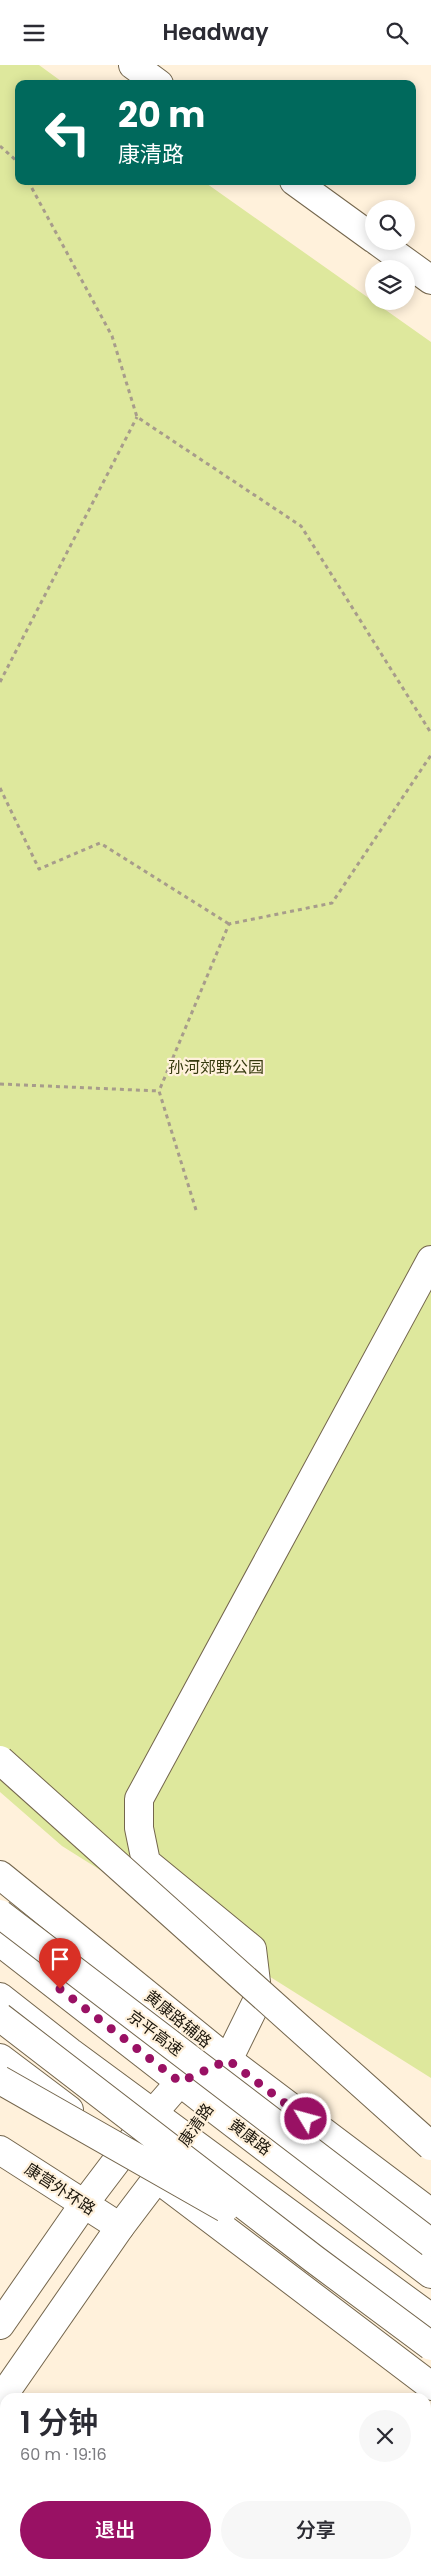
<!DOCTYPE html>
<html lang="zh">
<meta charset="utf-8">
<style>
:root{--surface:#fff;--page:#f7f7f7;--text:#2b2b33;--muted:#7c7c81;--accent:#991164}
body{margin:0;font-family:Poppins,"Noto Sans SC",sans-serif;background:var(--page);color:var(--text);height:100vh;display:flex;flex-direction:column;font-size:19px;white-space:nowrap}
*{box-sizing:border-box;margin:0}
p{font-size:16px;color:var(--muted)}
.icon{flex:none;width:28px;height:28px;fill:none;stroke:currentColor;stroke-width:2;stroke-linecap:round;stroke-linejoin:round}
.map{position:relative;flex:1;overflow:hidden}
.panel{position:absolute;left:0px;top:2328px;width:431px;height:176px;display:flex;flex-direction:column;background:var(--surface);border-radius:15px 15px 0 0;box-shadow:0 2px 12px #0003}
.panel>*{flex:none}
.guide{position:absolute;left:15px;top:15px;width:401px;height:105px;border-radius:10px;box-shadow:0 2px 12px #0003;background:#00695c;color:#fff;overflow:hidden}
.buttons{position:absolute;left:365px;top:135px;display:grid;gap:10px}
.buttons a{display:grid;place-items:center;width:50px;height:50px;border-radius:50%;background:var(--surface);box-shadow:0 2px 12px #0003;font-size:25px}
.pin{position:absolute;display:grid;place-items:center;width:42px;height:42px;color:#fff;margin:-51px -21px;border-radius:50% 50% 50% 0;rotate:-45deg;box-shadow:0 0 5px #0007}
.pin .icon{rotate:45deg}
.me{position:absolute;width:55px;margin:-28px;rotate:307deg;stroke-linejoin:round;filter:drop-shadow(0 0 4px #0008)}
.turn{display:flex;align-items:center;gap:18px;height:105px;padding:0 20px;font-size:22px}
.turn .icon{width:65px;height:65px;stroke-width:2.5}
.turn b{display:block;font-size:35px;line-height:42px}
.round{display:grid;place-items:center;flex:none;width:52px;height:52px;border-radius:26px;background:var(--page)}
.overview{display:flex;align-items:center;justify-content:space-between;height:85px;padding:0 20px}
h1{font-size:30px;font-weight:600;line-height:38px}
.primary-button{display:flex;gap:10px;margin-top:auto;padding:10px 20px}
.primary-button a{flex:1;height:58px;border-radius:30px;background:var(--accent);color:#fff;font-size:20px;font-weight:600;line-height:58px;text-align:center}
.primary-button a+a{background:var(--page);color:var(--text)}
header{display:flex;justify-content:space-between;align-items:center;height:65px;padding:0 20px;background:var(--surface);font-size:22px;font-weight:600}
.map>svg:first-child{display:block}
.green{fill:#dee89d}
.building{fill:#f9ce85;stroke:#a5967c}
.lines{fill:none;stroke-linecap:round;stroke-linejoin:round}
.minor-casing{stroke:#74664d;stroke-width:30}
.tertiary-casing{stroke:#74664d;stroke-width:30}
.secondary-casing{stroke:#74664d;stroke-width:30}
.path{stroke:#a79c8b;stroke-width:3;stroke-dasharray:4 4;stroke-linecap:butt}
.minor{stroke:#fff;stroke-width:28}
.tertiary{stroke:#fff;stroke-width:28}
.secondary{stroke:#fff;stroke-width:28}
.trunk-bridge-casing{stroke:#74664d;stroke-width:30;stroke-linecap:butt}
.motorway-bridge-casing{stroke:#74664d;stroke-width:30;stroke-linecap:butt}
.trunk-bridge{stroke:#fff;stroke-width:28}
.motorway-bridge{stroke:#fff;stroke-width:28}
.route{stroke:#991164;stroke-width:9;stroke-dasharray:0 16.2}
.labels{text-anchor:middle;dominant-baseline:central;stroke-width:4.5;stroke-linejoin:round;paint-order:stroke}
.park-label{font-size:16px;fill:#363a0e;stroke:#fff1db}
.street-label{font-size:16px;fill:#1b150b;stroke:#fff1db}
</style>
<header><svg class="icon" aria-label="menu" viewBox="0 0 24 24"><path d="M4 6h16M4 12h16M4 18h16"/></svg>Headway<svg class="icon" aria-label="search" viewBox="0 0 24 24"><circle cx="10" cy="10" r="6"/><path d="M15 15l6 6"/></svg></header>
<div class="map">
<svg width="431" height="2503" viewBox="0 0 431 2503">
<rect width="100%" height="100%" fill="#fff1db"/>
<path class="green" d="M0,0H39L65,19H19V116H203L431,277V2013L62,1781L0,1727Z"/>
<path class="building" d="M60,2499H305L311,2503H57Z"/>
<g class="lines">
<defs>
<path id="minor" d="M133,0L159,19
M294,116L374,174
M377,176L431,215
M0,2085L120,2162"/>
<path id="tertiary" d="M0,1810L228,1995L431,2148
M0,1993L69,2045
M228,1995L258,1934L252,1884L146,1797L139,1763V1734L431,1195
M162,2117L431,2321"/>
<path id="secondary" d="M0,1877L212,2042L431,2209
M0,1932L70,1987L431,2253
M212,2040L228,1995
M0,2260L84,2139L153,2048L180,2017L197,2009
M0,2335L120,2162L176,2088"/>
</defs>
<use href="#minor" class="minor-casing"/>
<use href="#tertiary" class="tertiary-casing"/>
<use href="#secondary" class="secondary-casing"/>
<path class="path" d="M0,81L19,98
M28,116L112,271L137,352L301,461L431,668
M0,617L137,352
M0,723L39,804L100,778L229,859
M0,1019L159,1026
M196,1145L159,1026L229,859L332,838L431,690"/>
<use href="#minor" class="minor"/>
<use href="#tertiary" class="tertiary"/>
<use href="#secondary" class="secondary"/>
<defs>
<path id="trunk-bridge" d="M0,1695L431,2081"/>
<path id="motorway-bridge" d="M0,1849L431,2178
M0,1952L314,2194L431,2281
M0,2015L225,2143"/>
</defs>
<use href="#trunk-bridge" class="trunk-bridge-casing"/>
<use href="#motorway-bridge" class="motorway-bridge-casing"/>
<use href="#trunk-bridge" class="trunk-bridge"/>
<use href="#motorway-bridge" class="motorway-bridge"/>
</g>
<g class="lines">
<path class="route" d="M60,1924L180,2017L228,1995L306,2054"/>
</g>
<g class="labels">
<g class="park-label">
<text x="216" y="1002">孙河郊野公园</text>
</g>
<g class="street-label">
<text transform="translate(178 1954) rotate(39)">黄康路辅路</text>
<text transform="translate(155 1968) rotate(37)">京平高速</text>
<text transform="translate(196 2060) rotate(-55)">康清路</text>
<text transform="translate(250 2072) rotate(37)">黄康路</text>
<text transform="translate(60 2124) rotate(33)">康营外环路</text>
</g>
</g>
</svg>
<div class="buttons">
<a><svg class="icon" aria-label="search" viewBox="0 0 24 24"><circle cx="10" cy="10" r="6"/><path d="M15 15l6 6"/></svg></a>
<a><svg class="icon" aria-label="layers" viewBox="0 0 24 24"><path d="M12 4l9 5-9 5-9-5zM3 14l9 5 9-5"/></svg></a>
</div>
<div class="pin" style="left:60px;top:1924px;background:#d93025"><svg class="icon" aria-label="arrive" viewBox="0 0 24 24"><path d="M6 21V4h12l-3 4 3 4H6"/></svg></div>
<svg class="me" style="left:306px;top:2054px" viewBox="-20 -20 40 40"><circle r="17" fill="#991164" stroke="#fff" stroke-width="3"/><path d="M0-11L8 9 0 5-8 9z" fill="#fff"/></svg>
<div class="guide">
<div class="turn"><svg class="icon" aria-label="left" viewBox="0 0 24 24"><path d="M17 20v-9H6M10 6l-5 5 5 5"/></svg><div><b>20 m</b>康清路</div></div>
</div>
<section class="panel">
<div class="overview"><div><h1>1 分钟</h1><p>60 m · 19:16</p></div><a class="round"><svg class="icon" aria-label="close" viewBox="0 0 24 24"><path d="M6 6l12 12M18 6L6 18"/></svg></a></div>
<div class="primary-button"><a>退出</a><a>分享</a></div>
</section>
</div>
